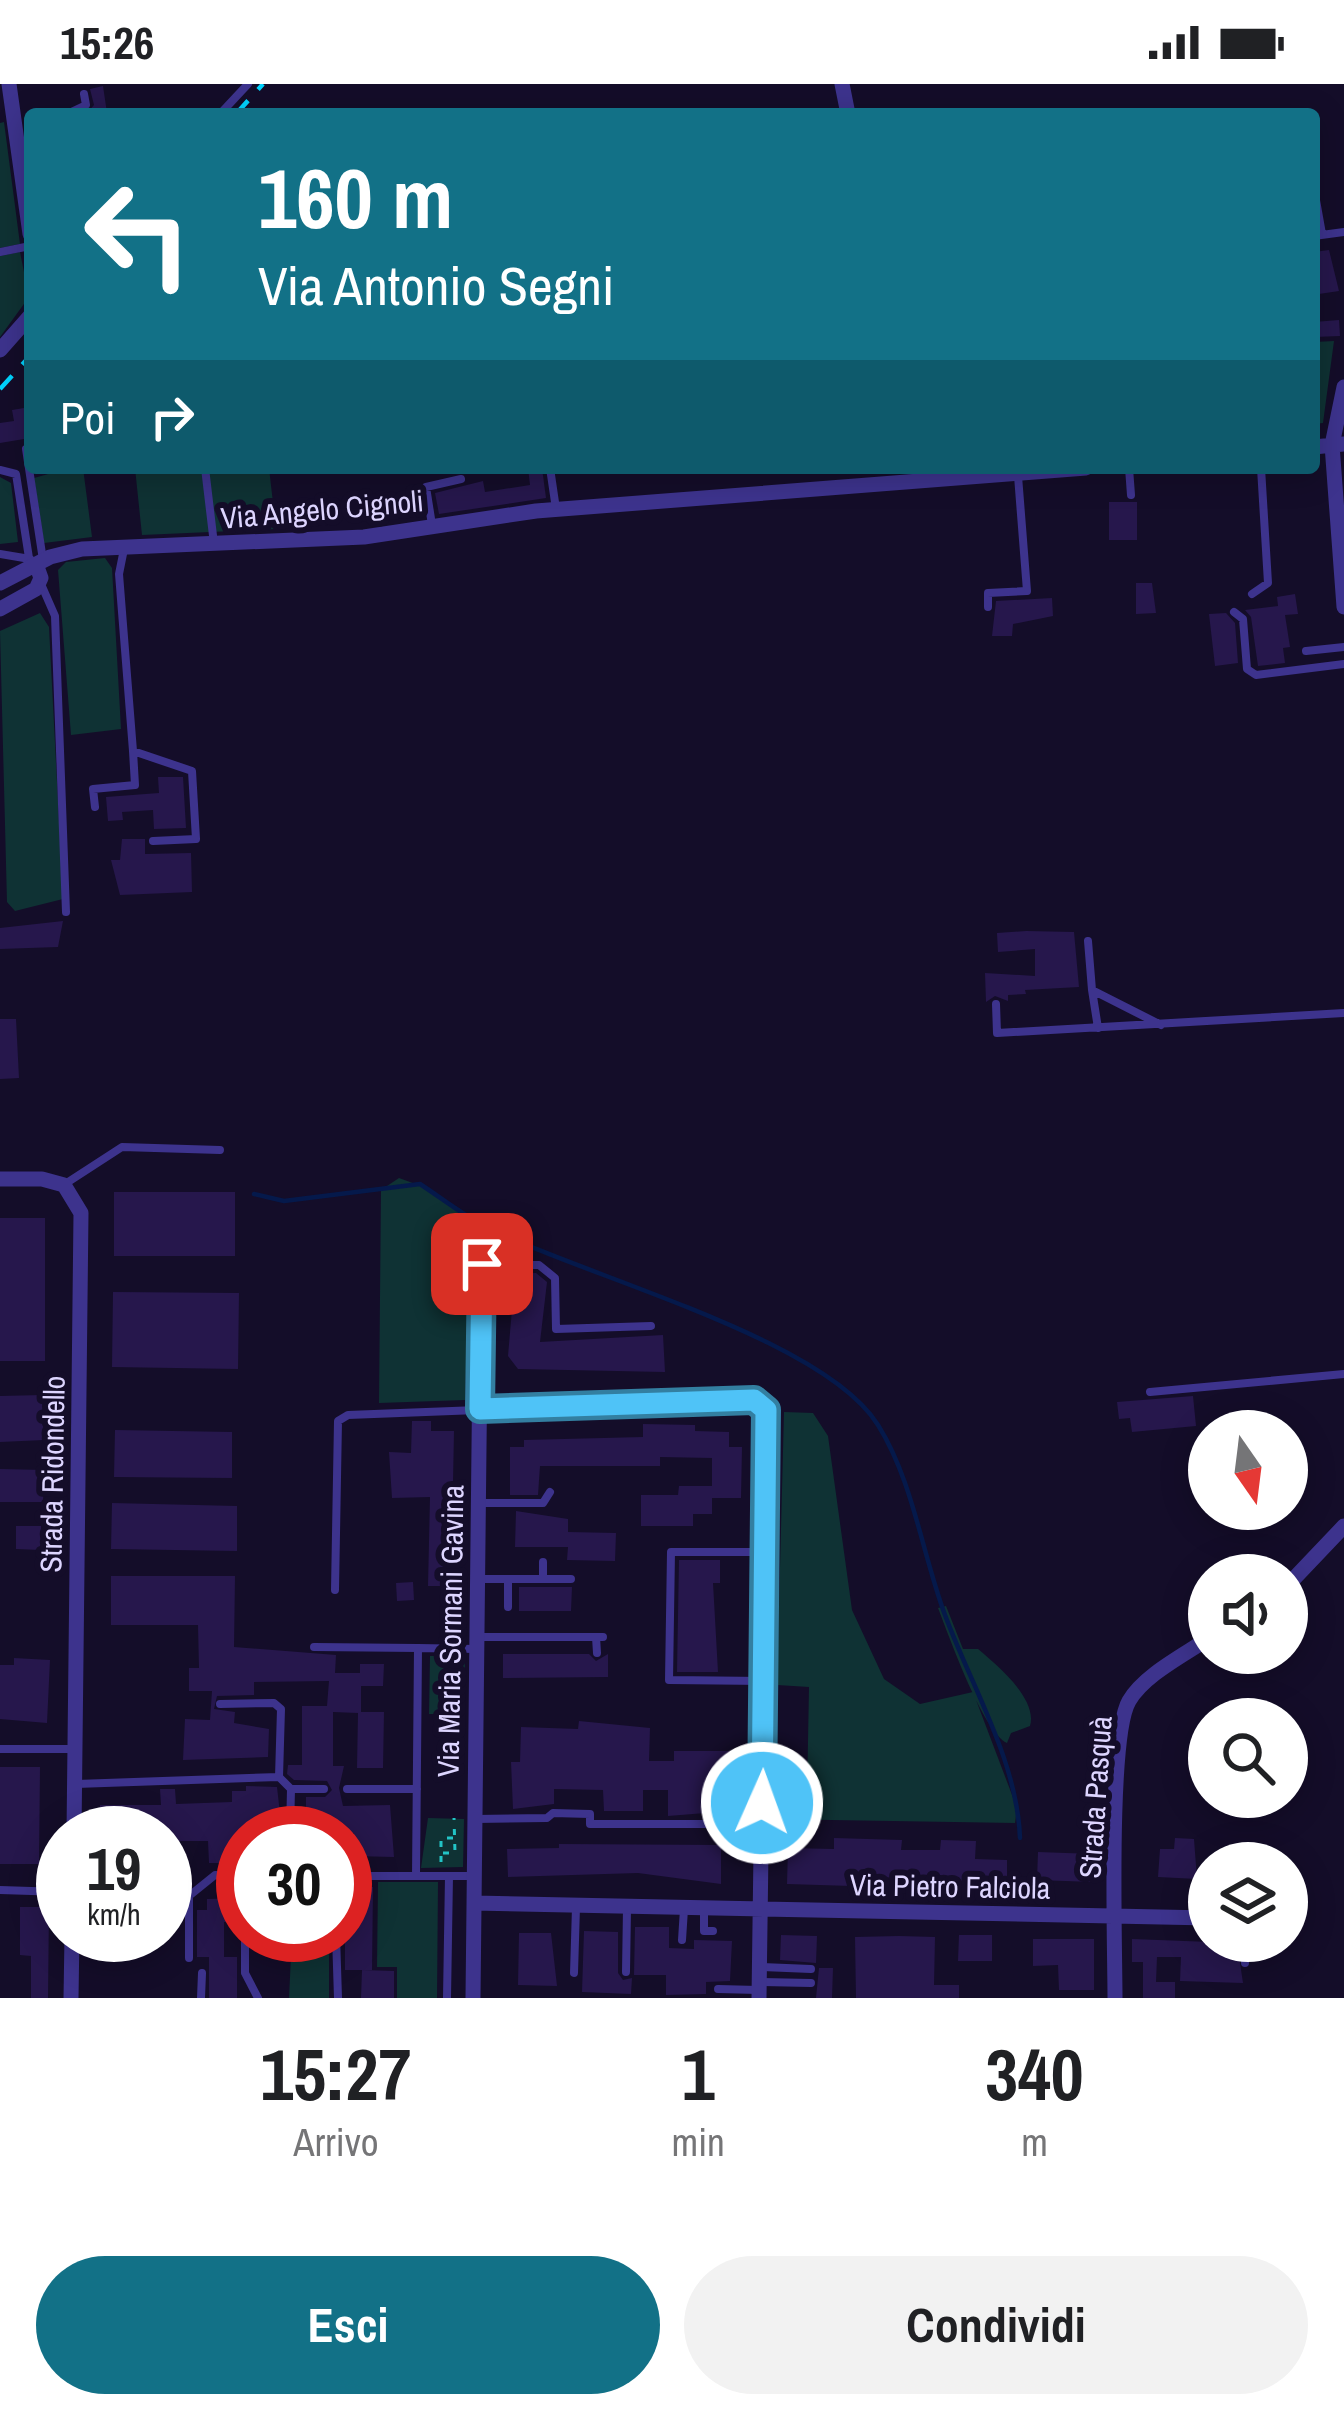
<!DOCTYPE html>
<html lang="it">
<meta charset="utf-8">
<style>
:root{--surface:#fff;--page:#f2f2f2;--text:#202124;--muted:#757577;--accent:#127187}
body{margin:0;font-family:"Archivo Narrow",sans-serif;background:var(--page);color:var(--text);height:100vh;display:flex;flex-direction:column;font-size:45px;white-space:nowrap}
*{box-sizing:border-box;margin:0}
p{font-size:39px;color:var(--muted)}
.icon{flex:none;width:66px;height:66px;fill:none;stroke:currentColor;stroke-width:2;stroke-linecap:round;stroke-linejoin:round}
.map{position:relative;height:1914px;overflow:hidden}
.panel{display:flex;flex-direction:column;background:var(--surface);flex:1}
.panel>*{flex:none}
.top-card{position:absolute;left:24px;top:24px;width:1296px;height:366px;border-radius:12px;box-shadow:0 6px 30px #0003;background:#127187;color:#fff;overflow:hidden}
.needle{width:78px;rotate:166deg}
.fabs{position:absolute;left:1188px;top:1326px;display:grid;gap:24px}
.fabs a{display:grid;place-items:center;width:120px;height:120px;border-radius:50%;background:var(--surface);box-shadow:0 6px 30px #0003;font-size:60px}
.speed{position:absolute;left:36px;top:1722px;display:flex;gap:24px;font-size:60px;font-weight:700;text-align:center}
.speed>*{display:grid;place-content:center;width:156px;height:156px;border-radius:50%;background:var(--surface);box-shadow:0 6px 30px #0003;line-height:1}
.speed small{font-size:30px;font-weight:400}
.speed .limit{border:18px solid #d22;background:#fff;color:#111}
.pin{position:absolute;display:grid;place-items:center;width:102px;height:102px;color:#fff;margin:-51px;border-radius:24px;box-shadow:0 6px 18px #0006}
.me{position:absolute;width:132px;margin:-66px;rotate:2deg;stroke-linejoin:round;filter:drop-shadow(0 0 9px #0008)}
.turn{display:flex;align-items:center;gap:42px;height:252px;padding:0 36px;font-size:54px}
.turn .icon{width:156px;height:156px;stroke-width:2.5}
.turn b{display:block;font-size:84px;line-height:102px}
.then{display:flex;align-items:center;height:114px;padding:0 36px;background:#0003;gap:24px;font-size:45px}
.eta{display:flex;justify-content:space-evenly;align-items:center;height:204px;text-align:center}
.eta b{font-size:72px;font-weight:800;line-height:84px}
.button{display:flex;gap:24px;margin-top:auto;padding:24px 36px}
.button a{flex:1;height:138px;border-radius:72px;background:var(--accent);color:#fff;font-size:48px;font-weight:800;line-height:138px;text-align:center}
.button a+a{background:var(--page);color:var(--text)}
.status{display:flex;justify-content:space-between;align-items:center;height:84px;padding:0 60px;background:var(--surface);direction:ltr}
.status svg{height:33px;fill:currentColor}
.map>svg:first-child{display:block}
.green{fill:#0f3234}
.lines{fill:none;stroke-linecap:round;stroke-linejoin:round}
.stream{stroke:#05194b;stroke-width:4.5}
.building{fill:#26174c}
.path{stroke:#22c4c6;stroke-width:3;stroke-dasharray:6 9;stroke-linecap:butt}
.service{stroke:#3d338d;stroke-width:8}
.minor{stroke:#3d338d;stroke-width:15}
.rail{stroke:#01d3ff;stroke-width:4.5;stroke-dasharray:18 15;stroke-linecap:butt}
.route-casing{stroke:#337fa1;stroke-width:30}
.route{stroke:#4fc3f7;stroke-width:21}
.labels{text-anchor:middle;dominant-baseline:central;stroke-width:12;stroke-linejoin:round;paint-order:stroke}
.street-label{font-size:30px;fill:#ddd5ff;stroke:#140d29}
</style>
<div class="status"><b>15:26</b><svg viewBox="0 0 49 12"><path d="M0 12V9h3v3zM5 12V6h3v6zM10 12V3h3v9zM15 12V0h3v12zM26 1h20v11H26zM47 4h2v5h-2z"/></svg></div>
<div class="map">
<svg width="1344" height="1914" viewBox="0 0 1344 1914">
<rect width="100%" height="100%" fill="#140d29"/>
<path class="green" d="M4,38L20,160L0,164V39Z
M20,168L29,213L0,253V172Z
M1334,257L1323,339L1314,340V258Z
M70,384H83L92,453L44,459L34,394Z
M135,384H269L276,445L142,451Z
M0,393L11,399L18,458L0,460Z
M105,474L112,484L121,645L71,651L58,486L66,478Z
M40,529L49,543L63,815L15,827L7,818L0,547Z
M399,1094L421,1102L471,1134L465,1316L379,1319L381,1106Z
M784,1328L813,1329L828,1352L852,1526L884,1595L920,1620L973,1608L1017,1724L1015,1739L769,1735V1720L784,1721L788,1712H807L809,1603L777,1601Z
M946,1522L963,1565H978C997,1581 1038,1615 1030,1642L1011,1649L1007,1659C983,1648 949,1552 938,1524Z
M430,1572H465L464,1630H429Z
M428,1734L464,1735L463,1783L421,1784Z
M378,1798H438L437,1914H397V1883H377Z
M292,1851H329V1914H289Z"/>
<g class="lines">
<path class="stream" d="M254,1110L284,1117L420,1100C440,1113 460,1129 481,1140C580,1192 822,1252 878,1341C913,1397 922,1469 945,1531C972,1604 1017,1676 1020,1754"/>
</g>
<path class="building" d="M103,2L107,29L86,30L94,21L90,5Z
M1329,166L1339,207L1319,210L1314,168Z
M1339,236L1340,252L1314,253V238Z
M30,323V354L0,359V339L14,337L12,326Z
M528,384H542L546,414L439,430L435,409L483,397L485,408L530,401Z
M1109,418H1137V456H1109Z
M1136,499H1152L1156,529L1136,530Z
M1295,510L1298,530L1285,531L1290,563L1283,564L1285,579L1258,582L1251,533L1245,526L1278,522L1277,513Z
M1052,514L1053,532L1013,540L1012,552H992L996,517Z
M1226,529L1235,539L1238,579L1215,582L1209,530Z
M158,693H183L186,744L154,745L153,726L122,728L123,736L108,737L106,713L159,709Z
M122,755H145V770L191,769L192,808L120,811L111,776H120Z
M63,837L58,863L0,865V844Z
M1026,847L1074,848L1079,903L1025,906L1026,910L1008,911V917L995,912L986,918L985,889L1035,892V865L998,868L997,849Z
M0,935H16L19,994L0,995Z
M114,1108H235V1172H114Z
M0,1134H45V1277H0Z
M536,1189L547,1198L540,1258L663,1251L665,1288L518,1285L508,1272L512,1225H504L503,1190Z
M113,1208L239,1209L238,1285L112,1283Z
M43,1311L44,1356L0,1358V1312Z
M1193,1312L1196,1342L1132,1348L1130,1334L1119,1335L1117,1318Z
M412,1337H431V1347H454L451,1502H428L430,1413L392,1414L389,1368L411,1369Z
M643,1340L695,1341V1347L729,1348V1363H742L741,1414H712V1430H693V1442H641V1411H678L679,1402H712V1374L660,1373V1382H540L538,1411H510V1363H524V1356L643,1353Z
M115,1346L232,1348V1394L114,1393Z
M0,1385L44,1386L43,1418H0Z
M112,1419L237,1422V1467L111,1465Z
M516,1427L568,1435V1448L616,1449L615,1477L567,1476L568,1463H515Z
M16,1442H41V1466L16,1465Z
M679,1476H720V1499H713L718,1588H677Z
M111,1492H235L234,1563L336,1571L335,1589H360V1580H384L383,1602H361V1628H384L383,1684H357L358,1629L333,1628V1682H344L339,1704L343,1722L390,1721L394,1773L353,1772L354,1749L298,1748L299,1736H306V1713H325L332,1706L327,1697L294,1696L287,1690L288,1681H302V1622H327L329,1597L254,1598V1611L217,1612L214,1625L235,1628L234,1639L269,1645L268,1673L183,1676L185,1635L210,1636L212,1607H189V1584H199L198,1541H111Z
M413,1498L414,1516L397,1517L396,1499Z
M519,1503H572L571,1527H519Z
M503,1570H589L596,1577L608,1570V1593L503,1594Z
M14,1574L50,1576L47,1639L0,1635V1581H14Z
M579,1637L650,1644L649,1677H674V1667H731L730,1727L668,1732V1706H643V1727H604L603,1706L554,1705V1720L513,1725L511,1678H520L521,1643L578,1645Z
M0,1683H40L39,1780H0Z
M246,1702L277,1703L282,1747L243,1749V1772L231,1771V1779H209L208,1757H178L179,1779L165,1780V1749H100V1721H161L160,1705H175L176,1720L232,1718V1707H246Z
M834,1754L902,1756L901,1766H940L941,1756L976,1757L975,1775L1007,1776V1803H965L959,1793L937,1792V1798L884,1793V1803L787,1800L788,1764L834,1765Z
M1175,1754L1194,1755L1197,1795L1158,1793L1160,1765H1174Z
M559,1760L721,1761V1800L638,1789L508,1793L507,1765L559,1764Z
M1038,1768L1094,1770L1093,1798L1037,1796Z
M345,1803H373L372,1886H345Z
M243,1814V1829H234V1838H224V1873H237V1914H209V1873H197V1826H207V1815Z
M20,1823H49L48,1914H31V1872L20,1871Z
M635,1843H669V1864L694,1865V1856L732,1857L730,1897L706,1898V1910L666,1911V1891H634Z
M584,1847L618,1848V1889L623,1896L632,1894L631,1910L582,1908Z
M519,1849H551L557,1902L518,1901Z
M781,1851L817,1852L816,1879L780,1876Z
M959,1851H992V1877H958Z
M899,1852L935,1853L934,1901H959V1914H856L855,1853Z
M1033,1855H1094V1906H1059L1058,1881L1033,1882Z
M1132,1855L1237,1859L1243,1899L1180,1897L1181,1873H1157L1156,1898H1175V1914H1143V1878H1132Z
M819,1884H833L832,1914H816Z
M362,1886L394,1887V1914H361Z"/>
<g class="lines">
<path class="path" d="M443,1769H455L454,1734
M441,1778V1754H454"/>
<path class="service" d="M67,30L86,21L84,10
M220,30L248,0
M1314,105L1322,150
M1314,152L1344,148
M0,168L30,162
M26,365L43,476
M205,384L214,460
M550,384L556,425
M1129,384L1131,411
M0,386L16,390L29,474
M432,441L426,403L461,395
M124,465L119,490L133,667
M0,470L30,475
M41,500L55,532L66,828
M1252,510L1268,499L1261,384
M988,523V509L1027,507L1018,392
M1234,528L1243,535L1247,585L1256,591L1344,580
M1306,567L1344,563
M95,723L93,705L135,701L133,667L192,687L196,755L153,757
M1088,857L1092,906L1161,941
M1092,906L1098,944
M996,920L997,949L1344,929
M65,1100L122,1063L220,1066
M483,1181H539L555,1194L556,1245L651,1242
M1150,1308L1344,1290
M480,1419H543L550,1408
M763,1468H671L669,1596L764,1597
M543,1478V1495
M480,1495H571
M335,1506L338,1337L348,1331L478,1326
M508,1523V1495
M479,1553H603
M596,1553L597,1569
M314,1563L418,1564
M220,1620L274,1619L281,1625L279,1693L291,1705L290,1749
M0,1665H74
M76,1700L279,1693
M291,1705H324
M347,1705H417
M475,1735L547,1734L553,1729L590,1730V1740H760
M345,1792H475
M416,1792L418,1564L476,1565
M0,1806L63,1808
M704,1825V1847H713
M245,1851V1889L258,1914
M336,1851L338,1914
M682,1856L684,1825
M189,1874V1812L215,1791L243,1792
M1245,1879V1857
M761,1883L811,1885
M626,1888L627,1824
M574,1889L576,1823
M761,1898L811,1899
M718,1905L758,1906
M201,1914L202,1889
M447,1914L449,1792"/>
<path class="minor" d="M9,0L30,150
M842,0L848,30
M0,266L30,232
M1344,303L1332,361L1344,523
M1314,363L1344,360
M0,499L50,473L82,465L364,453L536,427L1086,384
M0,525L36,505L41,494L36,480
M0,1095H42L64,1101L81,1129L74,1749
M480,1325L754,1316L767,1326L759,1914
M1287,1502L1344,1442
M474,1819L1209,1834
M71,1914L72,1851
M473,1914L481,1180
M1115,1914C1115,1861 1108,1653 1129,1617C1144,1591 1184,1571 1209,1554"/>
<path class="rail" d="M236,30L263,0
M0,305L30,272"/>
</g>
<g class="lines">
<defs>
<path id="route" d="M482,1180L480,1325L754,1316L766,1326L762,1719"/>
</defs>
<use href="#route" class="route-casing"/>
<use href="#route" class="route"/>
</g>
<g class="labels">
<g class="street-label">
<text transform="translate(322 425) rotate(-5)">Via Angelo Cignoli</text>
<text transform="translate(52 1390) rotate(-89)">Strada Ridondello</text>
<text transform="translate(450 1547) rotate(-89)">Via Maria Sormani Gavina</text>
<text transform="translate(1095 1713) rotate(-86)">Strada Pasquà</text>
<text transform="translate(950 1802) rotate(1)">Via Pietro Falciola</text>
</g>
</g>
</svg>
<div class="fabs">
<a><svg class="needle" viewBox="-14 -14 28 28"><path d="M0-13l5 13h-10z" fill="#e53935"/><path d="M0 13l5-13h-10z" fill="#757577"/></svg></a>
<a><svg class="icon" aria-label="sound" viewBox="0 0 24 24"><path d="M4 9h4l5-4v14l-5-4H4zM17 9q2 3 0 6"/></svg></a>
<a><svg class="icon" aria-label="search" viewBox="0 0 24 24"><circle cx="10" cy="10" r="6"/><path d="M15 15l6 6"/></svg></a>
<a><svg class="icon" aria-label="layers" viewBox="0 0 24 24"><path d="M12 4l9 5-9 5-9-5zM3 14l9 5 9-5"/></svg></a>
</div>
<div class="speed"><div>19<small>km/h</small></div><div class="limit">30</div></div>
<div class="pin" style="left:482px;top:1180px;background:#d93025"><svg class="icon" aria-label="arrive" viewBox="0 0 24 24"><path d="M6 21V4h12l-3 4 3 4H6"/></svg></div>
<svg class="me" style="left:762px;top:1719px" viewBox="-20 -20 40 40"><circle r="17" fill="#4fc3f7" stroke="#fff" stroke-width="3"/><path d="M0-11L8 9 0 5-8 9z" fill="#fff"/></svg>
<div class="top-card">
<div class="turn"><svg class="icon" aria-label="left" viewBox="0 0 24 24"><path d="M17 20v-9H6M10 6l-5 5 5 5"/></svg><div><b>160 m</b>Via Antonio Segni</div></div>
<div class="then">Poi<svg class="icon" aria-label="right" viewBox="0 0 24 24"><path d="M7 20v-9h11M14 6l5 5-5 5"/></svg></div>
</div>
</div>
<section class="panel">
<div class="eta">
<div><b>15:27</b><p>Arrivo</p></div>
<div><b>1</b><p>min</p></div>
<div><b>340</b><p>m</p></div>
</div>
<div class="button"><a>Esci</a><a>Condividi</a></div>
</section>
